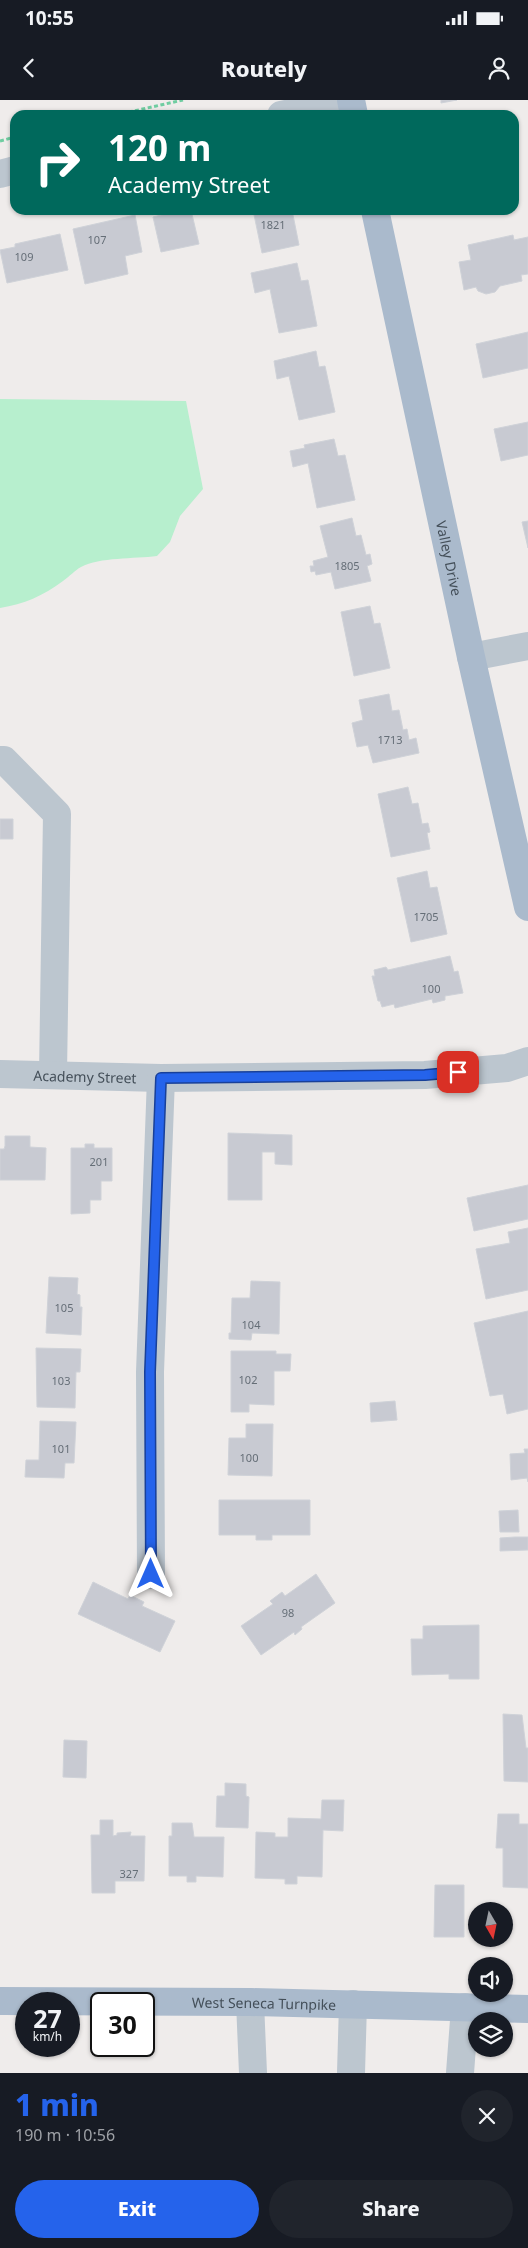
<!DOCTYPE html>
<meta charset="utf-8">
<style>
:root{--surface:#171b24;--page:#20242c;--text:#f1f3f6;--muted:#9ea1a6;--accent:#2563eb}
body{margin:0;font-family:"Noto Sans",sans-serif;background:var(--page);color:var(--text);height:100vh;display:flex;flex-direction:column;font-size:19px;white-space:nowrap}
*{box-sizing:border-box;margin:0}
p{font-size:16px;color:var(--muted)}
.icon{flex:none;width:28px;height:28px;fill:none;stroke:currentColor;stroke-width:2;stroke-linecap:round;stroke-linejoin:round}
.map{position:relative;height:1973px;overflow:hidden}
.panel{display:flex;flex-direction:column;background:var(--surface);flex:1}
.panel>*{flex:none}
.banner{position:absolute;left:10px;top:10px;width:509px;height:105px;border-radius:15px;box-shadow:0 1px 4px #0004;background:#00695c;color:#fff;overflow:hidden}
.needle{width:32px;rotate:171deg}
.tools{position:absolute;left:468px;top:1802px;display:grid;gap:10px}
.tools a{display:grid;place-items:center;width:45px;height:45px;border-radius:50%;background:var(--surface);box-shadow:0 1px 4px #0004;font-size:25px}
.speed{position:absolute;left:15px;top:1892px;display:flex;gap:10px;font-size:25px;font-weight:700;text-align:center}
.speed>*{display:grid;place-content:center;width:65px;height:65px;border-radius:50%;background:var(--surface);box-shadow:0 1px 4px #0004;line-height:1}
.speed small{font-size:12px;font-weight:400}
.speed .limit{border:2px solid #111;border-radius:8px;background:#fff;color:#111}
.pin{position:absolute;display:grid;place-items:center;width:42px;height:42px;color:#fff;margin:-21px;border-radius:10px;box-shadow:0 2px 8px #0006}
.me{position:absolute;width:55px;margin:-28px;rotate:0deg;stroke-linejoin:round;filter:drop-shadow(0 0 4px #0008)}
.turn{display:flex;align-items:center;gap:18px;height:105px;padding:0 15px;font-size:22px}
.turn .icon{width:65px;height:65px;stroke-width:2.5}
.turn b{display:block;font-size:35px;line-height:42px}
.round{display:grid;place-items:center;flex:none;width:52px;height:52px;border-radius:26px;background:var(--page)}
.head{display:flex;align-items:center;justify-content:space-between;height:85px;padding:0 15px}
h1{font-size:30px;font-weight:800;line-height:38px;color:var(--accent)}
.cta{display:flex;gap:10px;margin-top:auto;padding:10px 15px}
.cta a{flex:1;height:58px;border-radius:30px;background:var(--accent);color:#fff;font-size:20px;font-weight:800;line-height:58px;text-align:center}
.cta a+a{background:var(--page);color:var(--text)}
.status{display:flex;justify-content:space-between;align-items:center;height:35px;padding:0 25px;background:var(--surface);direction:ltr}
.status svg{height:14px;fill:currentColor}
header{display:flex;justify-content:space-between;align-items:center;height:65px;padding:0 15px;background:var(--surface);font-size:22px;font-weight:800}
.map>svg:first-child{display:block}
.green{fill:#b7efce}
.building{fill:#c8cad2;stroke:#cfd2d8}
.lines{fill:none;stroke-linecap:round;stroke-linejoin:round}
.path{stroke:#6fcda1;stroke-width:3;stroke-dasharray:4 2.5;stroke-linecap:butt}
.minor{stroke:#bcc6cf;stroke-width:28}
.major{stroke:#aabacc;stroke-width:28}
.route-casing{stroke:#184099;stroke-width:12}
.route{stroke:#2563eb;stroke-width:9}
.labels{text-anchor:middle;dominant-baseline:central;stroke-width:4.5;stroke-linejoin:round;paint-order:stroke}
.number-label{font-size:11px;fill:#656e77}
.street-label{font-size:14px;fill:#444f59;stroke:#fff}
</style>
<div class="status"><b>10:55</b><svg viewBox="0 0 49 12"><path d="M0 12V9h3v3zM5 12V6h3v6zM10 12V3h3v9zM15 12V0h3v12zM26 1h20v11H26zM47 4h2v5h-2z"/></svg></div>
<header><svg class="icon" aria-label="back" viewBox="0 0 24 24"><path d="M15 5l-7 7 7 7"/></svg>Routely<svg class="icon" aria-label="person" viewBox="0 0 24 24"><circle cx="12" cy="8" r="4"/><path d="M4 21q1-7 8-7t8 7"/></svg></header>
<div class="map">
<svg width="528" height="1973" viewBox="0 0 528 1973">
<rect width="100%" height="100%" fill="#efeceb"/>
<path class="green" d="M0,299L186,301L203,389L180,416L170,442L157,456C134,459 100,457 81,467C75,470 69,477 63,481C43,496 24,504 0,508Z"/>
<path class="building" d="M441,0H457L441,3Z
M182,110H191L199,144L161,152L153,117Z
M253,110H292L299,145L262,153Z
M135,115L142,152L125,156L128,174L85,184L73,129Z
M60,134L68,170L7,183L0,150L15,147V144Z
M513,135L514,140L528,137V174L521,175L522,181L500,186L495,192L486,194L478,191L476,187L464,190L459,162L471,160L468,145Z
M297,163L301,181L308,180L317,226L279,233L270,189L255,193L251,173Z
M528,232V268L483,278L476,244Z
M316,251L319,267L325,266L335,312L299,320L289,276L277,279L274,261Z
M528,322V355L501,361L494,329Z
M334,339L338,356L345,355L355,400L317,408L308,363L293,367L290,351L305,348L304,345Z
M352,418L356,436L361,435L366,455L370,454L372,464L367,466L371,481L335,489L331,472L316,475L315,471L311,472L310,466H314L313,461L328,457L320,426Z
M528,421V448L522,422Z
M370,506L374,524L380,523L390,568L354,576L341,512Z
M389,594L392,611L399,610L403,630L407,629L409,640L416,638L419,653L373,663L368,645L357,647L352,623L363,620L359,600Z
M408,687L412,704L418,703L422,724L428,723L430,732L427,733L430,749L391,757L378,694Z
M0,719H13V739H0Z
M427,771L430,788L437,787L447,834L411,842L397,778Z
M450,856L454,872L458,871L463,893L445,896V900L433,903L432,899L395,908L394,904L382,907L380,901H378L372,876H375L374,870L386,867L388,870Z
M228,1033L292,1035V1065L275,1064V1052H262V1100H228Z
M5,1036H30V1047L46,1048L45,1080H0V1049H4L5,1046Z
M85,1044H94V1048H112V1081H101V1100H90V1113L71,1114V1048H85Z
M528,1085V1119L474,1131L467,1098Z
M528,1128V1190L486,1199L476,1149L510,1143L508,1132Z
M49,1177L78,1178L77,1194L80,1195V1207H82L81,1235L46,1233Z
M251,1181L280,1182L279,1234L252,1233L251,1240L229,1239V1233H231L232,1198H250Z
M528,1211V1309L507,1314L503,1294L490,1296L474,1223Z
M36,1248L81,1249L80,1272H76L75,1308L37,1307Z
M231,1251H276V1254H291L290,1271H274V1305L249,1304V1312H231Z
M395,1301L397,1320L371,1322L370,1303Z
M40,1321L76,1322L74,1363H65L64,1378L25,1377L26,1360H39Z
M246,1324H273L272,1376L228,1375L229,1338H246Z
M524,1349H528V1382L527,1378L511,1380L510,1354L525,1353Z
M219,1400H310V1435H272V1440H256V1435H219Z
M518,1410L519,1432H500L499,1411Z
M515,1437H528V1450L500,1451V1438Z
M316,1474L335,1503L301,1527L302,1529L295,1535L294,1532L261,1555L241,1526L273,1504L270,1501L282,1492L285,1496Z
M93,1482L128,1499L130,1495L144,1502L142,1506L175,1521L160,1552L78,1514Z
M479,1525V1579H449V1574L412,1575L411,1539H423V1526Z
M503,1614L522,1615L526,1648H528V1682L504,1681Z
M64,1640L87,1641L86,1678L63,1677Z
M225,1683L246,1684V1696L249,1697L248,1728L216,1727L217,1696H225Z
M322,1700H344L343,1731L323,1730L322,1777L297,1776V1784H285V1779L255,1778L256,1732L275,1733V1737H288V1718L321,1719Z
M498,1714H519V1724H528V1788L503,1787V1748H496Z
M100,1720H113V1736L117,1735V1733L131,1732L130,1736H145L144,1781H115V1793H92L91,1735H100Z
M172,1723H192L194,1737H224L223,1777L196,1776V1782H187V1776H169V1736H172Z
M435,1785H464V1837H434Z"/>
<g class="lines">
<path class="path" d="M116,15L183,0
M0,41L15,37"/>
<g class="minor">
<path d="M281,15L351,0"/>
<path d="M0,74L15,70"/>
<path d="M471,557L528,546"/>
<path d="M0,660H4L57,714L53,974"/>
<path id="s1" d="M0,974L161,978L425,975L507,968L528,961"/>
<path d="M151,1475L150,1272L161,978"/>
<path d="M250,1902L253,1973"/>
<path d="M351,1973L353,1904"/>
<path d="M460,1973L465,1907"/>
</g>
<g class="major">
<path d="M351,0L354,15"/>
<path id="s2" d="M375,110L471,557L528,807"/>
<path id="s3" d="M0,1901L250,1902L528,1909"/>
</g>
</g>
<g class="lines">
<defs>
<path id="route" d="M151,1474L150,1272L161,978L425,975L458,972"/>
</defs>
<use href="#route" class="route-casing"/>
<use href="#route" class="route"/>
</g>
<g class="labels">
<g class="number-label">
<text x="273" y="124">1821</text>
<text x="97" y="139">107</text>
<text x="24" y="156">109</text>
<text x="347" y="465">1805</text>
<text x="390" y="639">1713</text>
<text x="426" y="816">1705</text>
<text x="431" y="888">100</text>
<text x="99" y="1061">201</text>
<text x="64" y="1207">105</text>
<text x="251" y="1224">104</text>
<text x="248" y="1279">102</text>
<text x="61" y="1280">103</text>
<text x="61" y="1348">101</text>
<text x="249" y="1357">100</text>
<text x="288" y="1512">98</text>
<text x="129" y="1773">327</text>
</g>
<g class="street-label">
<text stroke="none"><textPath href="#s2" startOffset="356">Valley Drive</textPath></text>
<text stroke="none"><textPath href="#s1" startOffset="85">Academy Street</textPath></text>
<text stroke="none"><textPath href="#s3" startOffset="264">West Seneca Turnpike</textPath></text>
</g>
</g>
</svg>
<div class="tools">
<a><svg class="needle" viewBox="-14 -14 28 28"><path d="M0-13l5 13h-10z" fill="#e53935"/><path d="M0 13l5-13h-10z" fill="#9ea1a6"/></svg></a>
<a><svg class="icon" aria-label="sound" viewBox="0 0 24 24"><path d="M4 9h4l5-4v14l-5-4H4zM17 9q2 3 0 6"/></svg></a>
<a><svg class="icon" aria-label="layers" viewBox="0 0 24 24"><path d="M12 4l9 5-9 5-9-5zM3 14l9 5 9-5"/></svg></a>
</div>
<div class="speed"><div>27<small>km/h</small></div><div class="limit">30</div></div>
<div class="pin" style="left:458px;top:972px;background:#d93025"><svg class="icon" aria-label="arrive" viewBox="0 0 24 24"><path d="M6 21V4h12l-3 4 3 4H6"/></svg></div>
<svg class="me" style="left:151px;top:1474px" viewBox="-20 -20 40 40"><path d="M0-17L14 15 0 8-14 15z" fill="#2563eb" stroke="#fff" stroke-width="4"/></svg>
<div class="banner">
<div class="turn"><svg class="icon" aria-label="right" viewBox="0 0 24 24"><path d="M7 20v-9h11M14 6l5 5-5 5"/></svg><div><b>120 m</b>Academy Street</div></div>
</div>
</div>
<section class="panel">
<div class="head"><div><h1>1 min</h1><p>190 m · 10:56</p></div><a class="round"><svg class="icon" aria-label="close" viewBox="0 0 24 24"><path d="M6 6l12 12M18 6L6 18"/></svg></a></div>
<div class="cta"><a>Exit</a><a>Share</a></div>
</section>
